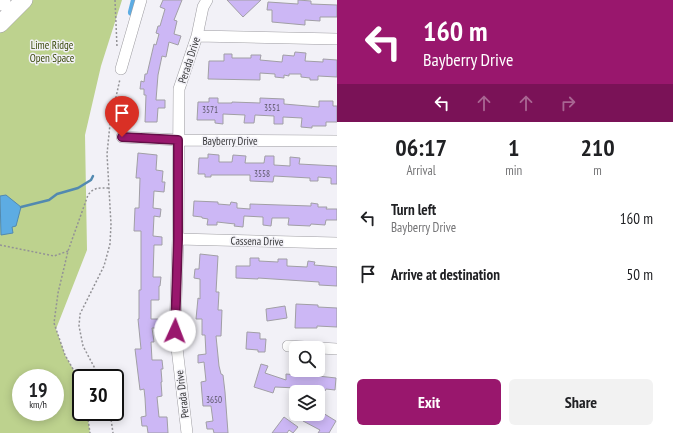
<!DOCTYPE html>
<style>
:root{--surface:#fff;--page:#f2f2f2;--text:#202124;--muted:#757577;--accent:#99176d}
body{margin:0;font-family:"PT Sans Narrow",sans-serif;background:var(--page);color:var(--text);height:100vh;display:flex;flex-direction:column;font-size:15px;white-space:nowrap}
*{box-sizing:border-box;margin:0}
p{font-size:13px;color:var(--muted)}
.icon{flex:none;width:22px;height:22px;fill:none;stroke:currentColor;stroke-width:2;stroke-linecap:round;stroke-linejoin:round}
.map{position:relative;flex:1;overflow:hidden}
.drawer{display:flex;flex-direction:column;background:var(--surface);width:336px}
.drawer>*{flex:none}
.guide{background:#99176d;color:#fff;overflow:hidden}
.controls{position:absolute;left:289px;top:341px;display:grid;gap:8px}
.controls a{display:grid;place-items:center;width:36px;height:36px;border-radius:6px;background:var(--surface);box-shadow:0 2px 10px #0003;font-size:20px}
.speed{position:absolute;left:12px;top:369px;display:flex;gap:8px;font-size:20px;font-weight:700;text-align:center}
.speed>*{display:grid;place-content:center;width:52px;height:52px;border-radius:50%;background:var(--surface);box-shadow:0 2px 10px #0003;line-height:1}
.speed small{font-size:10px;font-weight:400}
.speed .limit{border:2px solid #111;border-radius:6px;background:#fff;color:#111}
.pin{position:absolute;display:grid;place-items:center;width:34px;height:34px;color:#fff;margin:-41px -17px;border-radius:50% 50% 50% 0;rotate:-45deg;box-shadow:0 0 4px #0007}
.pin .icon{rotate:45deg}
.me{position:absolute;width:44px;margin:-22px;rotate:2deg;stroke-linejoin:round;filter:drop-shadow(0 0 3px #0008)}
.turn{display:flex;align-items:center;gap:14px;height:84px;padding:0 20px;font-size:18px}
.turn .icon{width:52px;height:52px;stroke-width:2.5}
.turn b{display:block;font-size:28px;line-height:34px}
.lanes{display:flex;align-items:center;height:38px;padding:0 20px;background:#0003;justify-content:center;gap:20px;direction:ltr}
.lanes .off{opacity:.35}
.eta{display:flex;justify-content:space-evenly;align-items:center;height:68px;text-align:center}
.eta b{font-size:24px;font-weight:600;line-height:28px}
.primary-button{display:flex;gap:8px;margin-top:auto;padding:8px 20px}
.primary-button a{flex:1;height:46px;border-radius:6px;background:var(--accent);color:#fff;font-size:16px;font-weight:600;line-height:46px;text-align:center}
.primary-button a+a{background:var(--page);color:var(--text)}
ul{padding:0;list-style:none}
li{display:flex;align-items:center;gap:12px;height:56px;padding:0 20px}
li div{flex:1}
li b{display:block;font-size:15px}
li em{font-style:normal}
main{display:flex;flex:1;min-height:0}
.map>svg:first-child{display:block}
.green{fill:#bdd28e;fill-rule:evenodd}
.water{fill:#5dace3;stroke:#5289b0}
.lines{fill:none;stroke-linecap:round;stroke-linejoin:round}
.stream{stroke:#5289b0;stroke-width:2.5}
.canal{stroke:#5dace3;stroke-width:8}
.building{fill:#ccb7f5;stroke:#a19fa5}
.minor-casing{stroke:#9e9da2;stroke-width:12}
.highway-casing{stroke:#9e9da2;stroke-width:18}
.path{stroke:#939296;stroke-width:1.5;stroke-dasharray:2 2;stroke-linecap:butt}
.minor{stroke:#fff;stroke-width:11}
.highway{stroke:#fff;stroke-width:17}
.route-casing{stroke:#630f47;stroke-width:10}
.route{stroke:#99176d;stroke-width:7}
.labels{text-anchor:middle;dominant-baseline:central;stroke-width:3;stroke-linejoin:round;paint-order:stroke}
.number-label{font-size:9px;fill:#5c5768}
.park-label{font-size:11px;fill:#3a490a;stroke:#f2f1f7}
.street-label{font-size:11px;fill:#373739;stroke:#f2f1f7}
</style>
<main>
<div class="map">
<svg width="337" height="433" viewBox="0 0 337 433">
<rect width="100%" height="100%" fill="#f2f1f7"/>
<path class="green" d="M24,0H122L101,66L85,135L87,250L56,329L65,355L81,383V412H87L90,433H0V24ZM21,378H55V412H21Z"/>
<path class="water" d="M6,195L21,207L16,226L12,227L13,233L1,235L0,196Z"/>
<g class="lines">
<path class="stream" d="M21,207L49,200L57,194L78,188L91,180L93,176"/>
<path class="canal" d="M132,12L135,0"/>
</g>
<path class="building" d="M163,0H182L174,20L177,21L174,34L181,36L178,45L169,42L166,57L162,56L158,75L156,100H165V108H158L157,122H145L146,95H144V89H140L141,81L144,82L145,74H147L154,44L156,45L159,34L156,33L158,26H160L165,9L160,7Z
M227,0H261L243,17Z
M298,0L311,1V4L337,5V17H320V21L305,20V25L272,22V10H267L268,2L298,4Z
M295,52L306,53L305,61L323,62V59L337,60V77L318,76V80H310V78L301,77V74H289V76L284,75V78L275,77V74L260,73V80L208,79L209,61H224V54H232V58H251V55H261L260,60L282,62L283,55L294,56Z
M209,98H218V103H232V102L260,103V98L284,99V104L319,107V101H333V106H337V122H326V126H312V128L301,127L302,118L283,117V124H274V116L255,115L254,123H244L245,115L223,114V124L215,123V120H197L198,102H209Z
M138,153L157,155L156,170L163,171L162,182H165L164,192L154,191L153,208L161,209L160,217L154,216L153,236L162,237V245H154L153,277H161L160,286H159V300H151V319H158L160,328H152L154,342H151L152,360H162L163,369H161L162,382H161L162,396L157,397L159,417H167L168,433H148L147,426H142L141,417L146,416L145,398L144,389L140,390L135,349H141L138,319H139V290H141V231H134L135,208H139L140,178H136Z
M208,154L219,155V162H232L233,155L246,156L245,163H264L265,156H274V165L290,166V157L300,158L299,164L337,166V184H331V178L318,177V181H310V178L274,176L273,182L250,181V175H211V177H205V174H198L199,158H208Z
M194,201L218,202V204L230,205L231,202L237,203V208L250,209V204L311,206V203L318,204V207H327L326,209H337V220H326L325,225L311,224L310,226L288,225L289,218H272L271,226L263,225V217L244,216L243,227L234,226L235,224L217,222V225H207L208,219L202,218V217L193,216Z
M200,254L218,256L216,292H219L218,310H222L221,336H216L219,366L221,374L223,375L225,392L228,433H214L213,429H207L206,422L213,421L211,406H203L201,382L206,381L204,362L198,363V355L206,354L205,335H202V319H196L198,298L200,299V279L194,278L195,269H199Z
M250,258H259V261L278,262V259H287V266L307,267L308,261L315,262L314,265L337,267V286L319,285V282L258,278V279L236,278V266H250Z
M296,304L318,305V307L337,308V327L317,326V328H295Z
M285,306L287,318L267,321L266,309Z
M247,332L260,333V339H266L265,352H258V350L246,349Z
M261,364L268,366L265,373L286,380V374L298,375V370H319L318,376L336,378L335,390L326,389L325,391L317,390L318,389L275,387L273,393L254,387Z
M318,410L336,421L329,433H318L320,430L303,421L307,414H318Z
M284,417L298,427L293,433L289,430L287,433H272Z"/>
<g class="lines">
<defs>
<path id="minor" d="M197,36L337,39
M121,69L141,0
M122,137L179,140L337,141
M178,239L337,243
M288,346L337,349
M187,433L175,331L178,239L179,89L197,36L203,7L207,0"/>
<path id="highway" d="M0,2L2,0
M0,24L24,0"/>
</defs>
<use href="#minor" class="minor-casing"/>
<use href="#highway" class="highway-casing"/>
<path class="path" d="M115,0L117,47
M0,245L54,256L68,251
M100,378L83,346L79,326L80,314L104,266L110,244L111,224L107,154L110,124L120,79
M81,383L65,355L54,323L58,293L68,251L88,195C94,187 99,188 109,188
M87,412L90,433
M110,412L113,433"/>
<use href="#minor" class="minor"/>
<use href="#highway" class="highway"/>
</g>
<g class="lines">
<defs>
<path id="route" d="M122,137L178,140V239L175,331"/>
</defs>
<use href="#route" class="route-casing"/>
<use href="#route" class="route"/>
</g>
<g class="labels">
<g class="number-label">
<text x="272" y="107">3551</text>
<text x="210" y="109">3571</text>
<text x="262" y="173">3558</text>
<text x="214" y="399">3650</text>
</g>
<g class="park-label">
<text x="52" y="45">Lime Ridge<tspan x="52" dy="13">Open Space</tspan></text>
</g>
<g class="street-label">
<text transform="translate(189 60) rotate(-72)">Perada Drive</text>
<text x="230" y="141">Bayberry Drive</text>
<text transform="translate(257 241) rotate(1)">Cassena Drive</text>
<text transform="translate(182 394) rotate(-97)">Perada Drive</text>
</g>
</g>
</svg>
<div class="controls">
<a><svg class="icon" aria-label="search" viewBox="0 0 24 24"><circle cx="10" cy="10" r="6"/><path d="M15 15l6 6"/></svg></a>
<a><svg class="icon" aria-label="layers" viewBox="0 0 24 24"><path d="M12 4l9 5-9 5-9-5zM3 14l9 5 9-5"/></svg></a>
</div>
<div class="speed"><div>19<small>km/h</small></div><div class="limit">30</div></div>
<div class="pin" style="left:122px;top:137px;background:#d93025"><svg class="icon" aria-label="arrive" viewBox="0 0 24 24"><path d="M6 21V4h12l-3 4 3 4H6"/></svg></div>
<svg class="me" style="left:175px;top:331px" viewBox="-20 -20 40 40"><circle r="19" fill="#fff"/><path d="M0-13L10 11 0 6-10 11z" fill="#99176d"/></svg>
</div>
<section class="drawer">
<div class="guide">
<div class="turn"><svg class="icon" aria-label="left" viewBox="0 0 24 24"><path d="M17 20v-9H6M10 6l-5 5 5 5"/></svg><div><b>160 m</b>Bayberry Drive</div></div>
<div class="lanes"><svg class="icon" aria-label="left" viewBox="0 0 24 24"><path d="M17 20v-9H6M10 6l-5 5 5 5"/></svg><svg class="icon off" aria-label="ahead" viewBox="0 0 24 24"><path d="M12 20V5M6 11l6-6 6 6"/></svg><svg class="icon off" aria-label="ahead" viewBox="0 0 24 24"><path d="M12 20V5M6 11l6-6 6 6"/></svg><svg class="icon off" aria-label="right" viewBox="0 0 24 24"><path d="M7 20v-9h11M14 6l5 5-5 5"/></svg></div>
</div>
<div class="eta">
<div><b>06:17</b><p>Arrival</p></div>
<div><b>1</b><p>min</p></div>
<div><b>210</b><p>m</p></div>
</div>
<ul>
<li><svg class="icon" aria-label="left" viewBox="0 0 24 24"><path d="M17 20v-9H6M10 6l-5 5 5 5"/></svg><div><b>Turn left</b><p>Bayberry Drive</p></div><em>160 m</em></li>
<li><svg class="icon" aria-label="arrive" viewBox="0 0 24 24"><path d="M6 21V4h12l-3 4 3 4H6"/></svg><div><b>Arrive at destination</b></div><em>50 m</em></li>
</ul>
<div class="primary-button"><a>Exit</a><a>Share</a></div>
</section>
</main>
